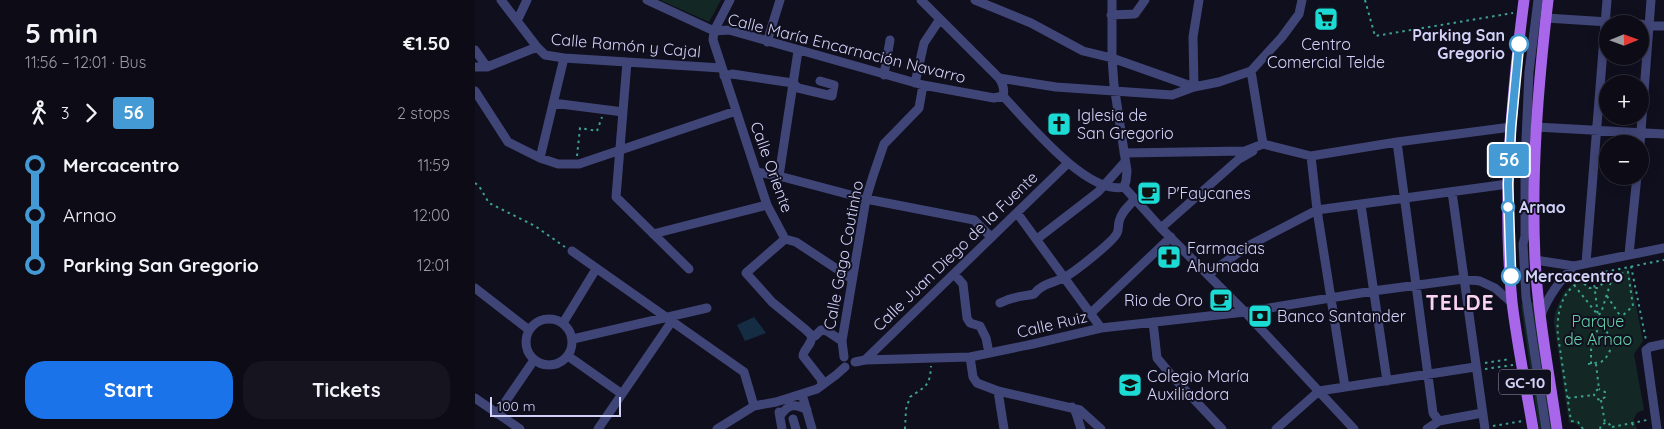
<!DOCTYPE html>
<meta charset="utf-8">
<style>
body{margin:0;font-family:Quicksand,sans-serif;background:#15141f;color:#f1f3f6;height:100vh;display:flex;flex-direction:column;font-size:19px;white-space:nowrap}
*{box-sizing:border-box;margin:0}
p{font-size:16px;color:#9a9ba1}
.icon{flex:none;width:28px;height:28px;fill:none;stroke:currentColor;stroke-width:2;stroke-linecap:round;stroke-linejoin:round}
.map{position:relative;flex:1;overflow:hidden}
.drawer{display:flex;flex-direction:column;background:#0c0b16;width:475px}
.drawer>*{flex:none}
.badge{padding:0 10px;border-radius:4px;font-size:18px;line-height:32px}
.needle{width:32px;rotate:89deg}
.buttons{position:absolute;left:1124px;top:15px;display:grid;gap:10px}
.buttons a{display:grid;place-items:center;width:50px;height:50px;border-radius:50%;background:#0c0b16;box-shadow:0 2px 12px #0003,0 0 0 1px #2c2b35;font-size:25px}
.scale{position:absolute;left:15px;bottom:12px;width:131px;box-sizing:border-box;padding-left:5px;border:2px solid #d2d2f9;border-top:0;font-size:14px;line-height:18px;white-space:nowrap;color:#d2d2f9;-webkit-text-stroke:4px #100f1e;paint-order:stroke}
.map>.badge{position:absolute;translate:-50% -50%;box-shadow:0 0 0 2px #fff}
.legs{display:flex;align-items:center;gap:8px;height:55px;padding:0 25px;font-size:16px}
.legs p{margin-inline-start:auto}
.summary{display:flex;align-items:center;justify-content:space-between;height:85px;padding:0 25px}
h1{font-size:28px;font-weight:700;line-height:38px}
.button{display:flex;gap:10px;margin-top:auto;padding:10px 25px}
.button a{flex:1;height:58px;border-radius:20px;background:#1a73e8;color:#fff;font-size:20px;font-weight:700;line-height:58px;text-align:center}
.button a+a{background:#15141f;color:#f1f3f6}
ul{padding:0 25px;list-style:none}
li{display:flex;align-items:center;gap:18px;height:50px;font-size:19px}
li i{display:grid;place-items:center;width:8px;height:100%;margin:0 6px;background:currentColor}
li i::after{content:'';width:12px;height:12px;margin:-6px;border:4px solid;border-radius:50%;background:#0c0b16}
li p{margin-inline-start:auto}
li:first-child i{background:linear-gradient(#0000 50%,currentColor 0)}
li:last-child i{background:linear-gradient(currentColor 50%,#0000 0)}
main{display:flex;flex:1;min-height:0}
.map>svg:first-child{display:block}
.green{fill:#132724}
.water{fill:#152d42}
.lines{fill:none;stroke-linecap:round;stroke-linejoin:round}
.path{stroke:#3ca28f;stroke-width:2;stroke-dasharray:2.5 4;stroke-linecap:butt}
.minor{stroke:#404577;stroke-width:9}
.major{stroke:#a866eb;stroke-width:11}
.line-1-casing{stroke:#fff;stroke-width:11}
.line-1{stroke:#449ad5;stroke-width:8}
.stop-1-dot{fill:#fff;stroke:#449ad5;stroke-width:2.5}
.labels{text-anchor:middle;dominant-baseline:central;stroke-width:4;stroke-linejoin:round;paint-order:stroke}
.shield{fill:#100f1e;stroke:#9898b7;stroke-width:1}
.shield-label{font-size:15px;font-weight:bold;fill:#d2d2f9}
.stop-label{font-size:16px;font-weight:bold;fill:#d2d2f9;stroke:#100f1e;text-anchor:start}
.poi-label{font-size:16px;fill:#d2d2f9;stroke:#100f1e;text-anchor:start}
.street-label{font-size:16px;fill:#d2d2f9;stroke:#100f1e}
.park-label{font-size:16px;fill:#67cfa8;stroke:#100f1e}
.district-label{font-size:21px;font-weight:bold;letter-spacing:1px;fill:#f9d3f1;stroke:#100f1e}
</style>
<main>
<section class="drawer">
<div class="summary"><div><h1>5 min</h1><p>11:56 – 12:01 · Bus</p></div><b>€1.50</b></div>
<div class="legs"><svg class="icon" aria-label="walk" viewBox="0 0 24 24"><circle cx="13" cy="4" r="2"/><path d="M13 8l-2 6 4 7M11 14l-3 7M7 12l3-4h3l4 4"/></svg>3<svg class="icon" aria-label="forward" viewBox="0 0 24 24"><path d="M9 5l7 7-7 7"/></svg><b class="badge" style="background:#449ad5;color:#fff">56</b><p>2 stops</p></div>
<ul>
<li><i style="color:#449ad5"></i><b>Mercacentro</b><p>11:59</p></li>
<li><i style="color:#449ad5"></i><span>Arnao</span><p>12:00</p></li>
<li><i style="color:#449ad5"></i><b>Parking San Gregorio</b><p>12:01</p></li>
</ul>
<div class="button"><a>Start</a><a>Tickets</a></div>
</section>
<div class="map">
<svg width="1189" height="429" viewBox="0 0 1189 429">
<rect width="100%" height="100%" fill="#100f1e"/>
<path class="green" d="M185,0h61l-12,22z
M1154,269l14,72 -9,13 10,56 -7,3 -3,6 3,10h-55l-7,-6h-6l-15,-101 1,-9 8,-19 8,-9 12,-6 5,7 10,1 5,-6 1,-7z
M1059,302l19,127h-14l-18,-124z"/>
<path class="water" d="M279,317l12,16 -21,8 -8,-16z"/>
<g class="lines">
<path class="path" d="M890,0l10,36 138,-23
M102,156l3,-28 17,3 5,-14
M0,183l4,3 10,17 46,23 30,21
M1156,266l15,74
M1099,280l10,-4 80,-16
M1099,285l24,30 3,-2 12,-38
M1132,296l14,21 -14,14
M1010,363l25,-4
M1113,364l13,-2c14,-10 13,-28 -2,-37
M1116,364v-14l8,-25 -6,-51
M1121,364l3,25 -4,2 -1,4 3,4 4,1 4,-3v-5l-6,-3
M1010,369l28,-4
M1093,398l26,-3
M1126,400l4,23
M1157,423l3,6
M1018,426l30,-5
M1137,427l35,-7
M430,429l1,-20 4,-12c16,-11 20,-11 21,-31
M1108,429l-5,-7 -7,-1 -13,-85c-2,-21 3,-45 23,-55l8,7h9l6,-6 2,-6 22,-4 5,34 -12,11
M1125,429l1,-4 6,-3 3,3 2,4"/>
<path class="minor" d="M26,0l36,47 8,8 19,3 157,10
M172,0l67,31 15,-1 194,55 71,13 9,-2
M255,0l-16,31 -1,9 54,165 18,34 11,3 56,37
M446,0l78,78c4,6 6,11 4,18
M500,0l56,23 52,28 29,7 82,29
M1063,0l-9,72 -4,91v73l-2,8 3,53 20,132
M636,15l24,-1 10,-14
M1071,18l94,6 9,2h15
M42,21l10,-21
M292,42l13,-42
M0,50l12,17
M152,62l-11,135 73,72
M0,67h12l50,-20
M776,71l12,73
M409,75l6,-35
M249,76l8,-2 61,9 5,5 34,8 2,-11 -14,-4
M524,78l57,9 116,8 22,-8 25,-5 32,-11 31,-34 17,-23 3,-14
M440,83l9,-40 16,-24
M719,87l-1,-50 6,-37
M0,91l33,51 32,16 18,6h21l157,-53
M528,96c24,25 84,100 121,91l2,-6 1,-10 -13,-86 -2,-27v-58
M78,103l70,9
M1061,127l128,7
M922,142l36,271 6,8
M788,144l48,12 86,-14 114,-15
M1165,144l11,-144
M649,153l121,-2 18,-7
M836,156l6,54 28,177
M65,158l24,-100
M281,172l23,4 87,23 108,21 17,17
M304,176l19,-125
M649,187l37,41 84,84 109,117
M977,192l33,237
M886,205l26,176
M542,213l84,115
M686,228l78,-69 14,-8
M178,234l114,-29
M310,239l-39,34 26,29 34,28 6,6h3l6,-6 6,1 15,10
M562,239l61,-47 26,-29
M97,251l172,121 10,34
M1154,254l8,-78
M1060,260l39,6 90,-18
M1111,263l21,-263
M479,274l9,10 4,34 3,5 10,3 6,12 3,15
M734,274l37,-27 71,-37 191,-26
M0,288l54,42
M525,303c14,-7 20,-6 34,-9 9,-12 24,-11 36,-20 9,-6 44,-33 47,-41 2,-3 1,-8 2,-11 2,-10 9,-15 15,-22
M616,313l80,-76
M1065,317c9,-22 18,-34 34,-51
M51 342a23 23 0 1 1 46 0a23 23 0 1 1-46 0Z
M678,322l4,36 15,18 50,53
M88,323l33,-54
M337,336c-1,11 -8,12 -9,20l18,23 1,6
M98,339l134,-31
M93,356l54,38
M369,357l-2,-16 24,-142 7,-23 11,-32 35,-36 4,-23
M495,357l3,20 4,6 21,8 82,19 21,19
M390,360l202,-196
M380,362l10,-2 105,-3 63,-13 68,-16 144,-16 128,-21 90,-12 17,2 15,7 17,15
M523,391l6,38
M327,394l10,35
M0,398l45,31
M597,407l4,6 5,16
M304,412l3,17
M22,414l37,-54
M305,416c8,-12 15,-13 27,-6
M318,419l3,10
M123,429l74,-108
M242,429l37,-23 22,-4 41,-13 19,-14 9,-8
M801,429l43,-38 156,-24
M952,429l12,-8 43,-8
M1182,429l-11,-79 4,-3 14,-3"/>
<path class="major" d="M1049,0c-13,100 -22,202 -12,302 5,42 14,85 21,127
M1073,0c-10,86 -17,172 -13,259 3,57 14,114 22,170"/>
</g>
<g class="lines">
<g class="line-1-casing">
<path id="line-1" d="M1036,276l-3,-92 3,-57 8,-83"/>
</g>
<use href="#line-1" class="line-1"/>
</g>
<defs>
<g id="supermarket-square" transform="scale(1.25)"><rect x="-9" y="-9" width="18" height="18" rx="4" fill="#1cdbd5" stroke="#100f1e"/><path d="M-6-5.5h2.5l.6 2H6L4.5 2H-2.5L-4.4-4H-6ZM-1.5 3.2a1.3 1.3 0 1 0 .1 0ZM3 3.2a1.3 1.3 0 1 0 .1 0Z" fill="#111"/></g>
<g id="church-square" transform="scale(1.25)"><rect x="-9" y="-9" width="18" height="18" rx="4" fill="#1cdbd5" stroke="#100f1e"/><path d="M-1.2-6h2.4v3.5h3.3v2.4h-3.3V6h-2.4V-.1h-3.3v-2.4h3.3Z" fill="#111"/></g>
<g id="cafe-square" transform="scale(1.25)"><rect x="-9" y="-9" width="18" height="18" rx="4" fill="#1cdbd5" stroke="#100f1e"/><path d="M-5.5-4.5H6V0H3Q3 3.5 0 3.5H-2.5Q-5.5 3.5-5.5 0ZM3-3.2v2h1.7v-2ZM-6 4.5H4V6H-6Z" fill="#111"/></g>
<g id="pharmacy-square" transform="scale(1.25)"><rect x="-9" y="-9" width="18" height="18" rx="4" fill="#1cdbd5" stroke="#100f1e"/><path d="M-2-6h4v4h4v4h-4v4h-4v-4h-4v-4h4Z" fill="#111"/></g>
<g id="bank-square" transform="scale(1.25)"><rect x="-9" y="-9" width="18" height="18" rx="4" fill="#1cdbd5" stroke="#100f1e"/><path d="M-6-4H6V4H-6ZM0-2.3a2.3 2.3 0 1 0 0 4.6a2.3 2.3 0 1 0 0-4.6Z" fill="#111"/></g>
<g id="school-square" transform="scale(1.25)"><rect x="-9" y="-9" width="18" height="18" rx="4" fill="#1cdbd5" stroke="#100f1e"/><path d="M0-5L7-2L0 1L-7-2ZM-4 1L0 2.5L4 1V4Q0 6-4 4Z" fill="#111"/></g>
</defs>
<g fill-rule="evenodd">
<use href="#supermarket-square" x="851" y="19"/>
<use href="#church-square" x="584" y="124"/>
<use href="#cafe-square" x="674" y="193"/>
<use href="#pharmacy-square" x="694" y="257"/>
<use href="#cafe-square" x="746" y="300"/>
<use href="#bank-square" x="785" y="316"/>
<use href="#school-square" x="655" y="385"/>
</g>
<g class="stop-1-dot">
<circle cx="1044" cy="44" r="9"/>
<circle cx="1033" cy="207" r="6"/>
<circle cx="1036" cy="276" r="9"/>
</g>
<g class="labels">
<rect class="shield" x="1024" y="369.5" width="52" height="25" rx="4"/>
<g class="shield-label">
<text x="1050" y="382">GC-10</text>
</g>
<g class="stop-label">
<text x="1030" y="35" text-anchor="end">Parking San<tspan x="1030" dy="18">Gregorio</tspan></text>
<text x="1044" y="207">Arnao</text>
<text x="1050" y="276">Mercacentro</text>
</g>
<g class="poi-label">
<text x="851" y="44" text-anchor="middle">Centro<tspan x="851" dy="18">Comercial Telde</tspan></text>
<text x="602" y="115">Iglesia de<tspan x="602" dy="18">San Gregorio</tspan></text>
<text x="692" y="193">P'Faycanes</text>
<text x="712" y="248">Farmacias<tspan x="712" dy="18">Ahumada</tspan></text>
<text x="728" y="300" text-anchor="end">Rio de Oro</text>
<text x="802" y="316">Banco Santander</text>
<text x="672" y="376">Colegio María<tspan x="672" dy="18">Auxiliadora</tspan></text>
</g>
<g class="street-label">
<text transform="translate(151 45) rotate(5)">Calle Ramón y Cajal</text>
<text transform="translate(372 48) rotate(14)">Calle María Encarnación Navarro</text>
<text transform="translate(297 167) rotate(70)">Calle Oriente</text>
<text transform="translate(480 251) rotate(-44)">Calle Juan Diego de la Fuente</text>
<text transform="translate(368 255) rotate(-79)">Calle Gago Coutinho</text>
<text transform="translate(577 324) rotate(-13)">Calle Ruiz</text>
</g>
<g class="park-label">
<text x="1123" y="321">Parque<tspan x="1123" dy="18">de Arnao</tspan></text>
</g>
<g class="district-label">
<text x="985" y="302">TELDE</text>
</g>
</g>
</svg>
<div class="buttons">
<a><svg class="needle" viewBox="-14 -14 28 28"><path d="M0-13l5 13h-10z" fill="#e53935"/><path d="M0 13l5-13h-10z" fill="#9a9ba1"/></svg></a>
<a>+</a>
<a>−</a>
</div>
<div class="scale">100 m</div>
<b class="badge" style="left:1034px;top:160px;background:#449ad5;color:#fff">56</b>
</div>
</main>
